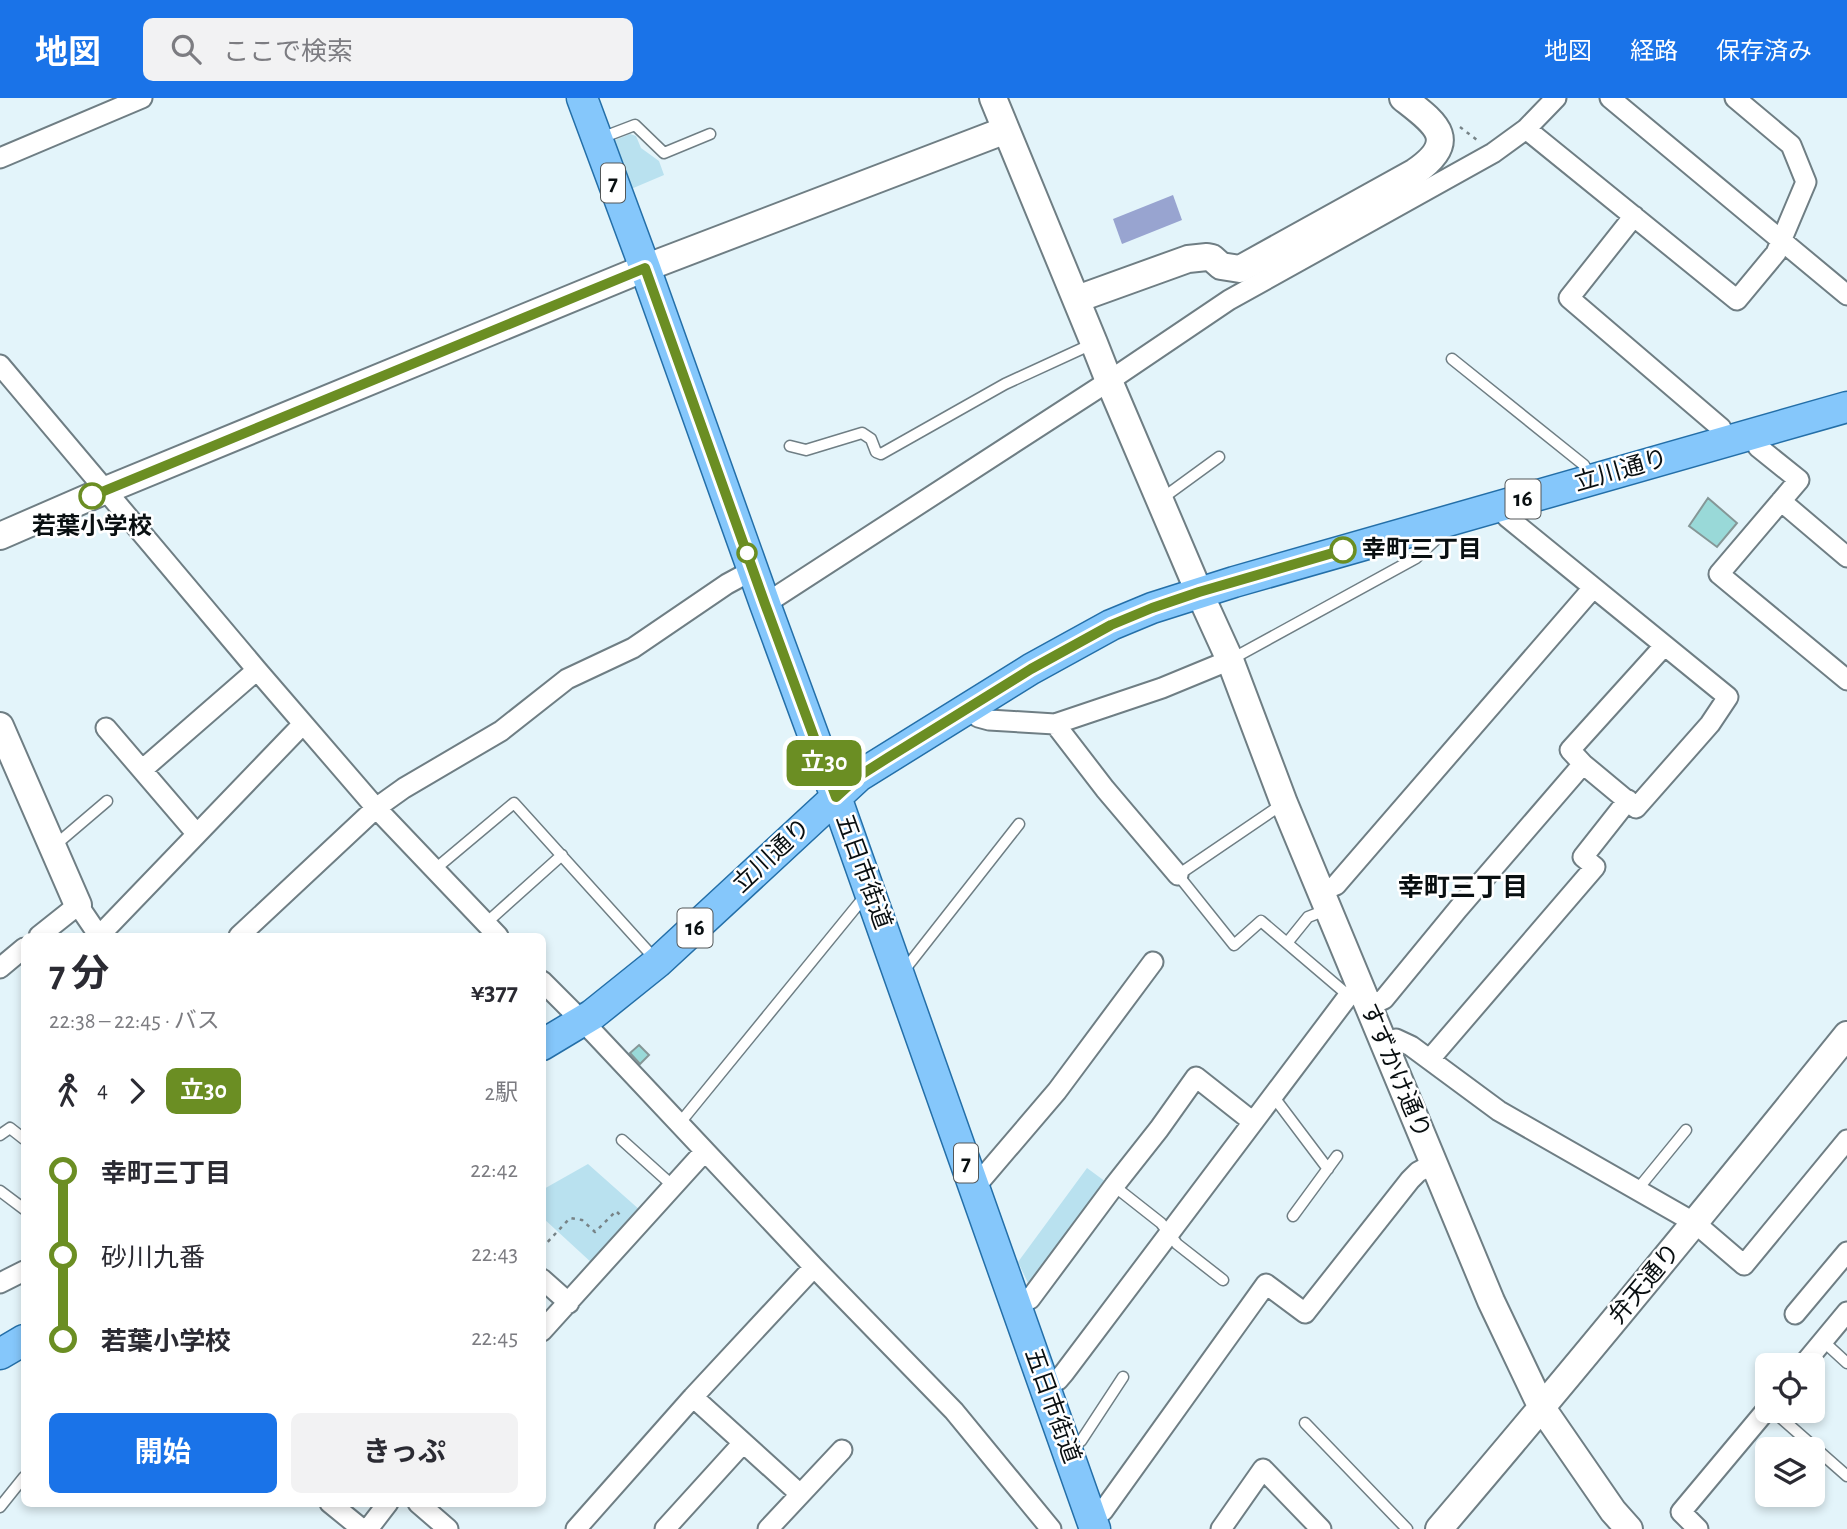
<!DOCTYPE html>
<html lang="ja">
<meta charset="utf-8">
<style>
body{margin:0;font-family:"Alegreya Sans","Noto Sans JP",sans-serif;background:#f2f2f3;color:#2b2b33;height:100vh;display:flex;flex-direction:column;font-size:26px;white-space:nowrap}
*{box-sizing:border-box;margin:0}
p{font-size:23px;color:#7c7c81}
.icon{flex:none;width:38px;height:38px;fill:none;stroke:currentColor;stroke-width:2;stroke-linecap:round;stroke-linejoin:round}
.map{position:relative;flex:1;overflow:hidden}
.details{position:absolute;left:21px;top:835px;width:525px;height:574px;display:flex;flex-direction:column;background:#fff;border-radius:10px;box-shadow:0 4px 10px #0003}
.details>*{flex:none}
.badge{padding:0 14px;border-radius:10px;font-size:24px;line-height:46px}
.buttons{position:absolute;left:1755px;top:1255px;display:grid;gap:14px}
.buttons a{display:grid;place-items:center;width:70px;height:70px;border-radius:10px;background:#fff;box-shadow:0 4px 10px #0003;font-size:35px}
.map>.badge{position:absolute;translate:-50% -50%;box-shadow:0 0 0 4px #fff}
.legs{display:flex;align-items:center;gap:10px;height:77px;padding:0 28px;font-size:23px}
.legs p{margin-inline-start:auto}
.headline{display:flex;align-items:center;justify-content:space-between;height:119px;padding:0 28px}
h1{font-size:38px;font-weight:700;line-height:52px}
.action{display:flex;gap:14px;margin-top:auto;padding:14px 28px}
.action a{flex:1;height:80px;border-radius:10px;background:#1a73e8;color:#fff;font-size:28px;font-weight:700;line-height:80px;text-align:center}
.action a+a{background:#f2f2f3;color:#2b2b33}
ul{padding:0 28px;list-style:none}
li{display:flex;align-items:center;gap:24px;height:84px;font-size:26px}
li i{display:grid;place-items:center;width:10px;height:100%;margin:0 9px;background:currentColor}
li i::after{content:'';width:18px;height:18px;margin:-9px;border:5px solid;border-radius:50%;background:#fff}
li p{margin-inline-start:auto}
li:first-child i{background:linear-gradient(#0000 50%,currentColor 0)}
li:last-child i{background:linear-gradient(currentColor 50%,#0000 0)}
header{display:flex;align-items:center;gap:42px;box-sizing:border-box;height:98px;padding:0 35px;background:#1a73e8;color:#fff}
header strong{font-size:33px}
nav{display:flex;gap:38px;margin-inline-start:auto;font-size:24px}
.search{width:490px;height:63px;background:#f2f2f3;display:flex;align-items:center;gap:18px;box-sizing:border-box;padding:0 24px;border-radius:10px;color:#7c7c81;font-size:26px}
.map>svg:first-child{display:block}
.green{fill:#b9e1ef}
.water{fill:#98a4d0}
.building{fill:#99d9d8;stroke:#859797;stroke-width:2}
.lines{fill:none;stroke-linecap:round;stroke-linejoin:round}
.lane-casing{stroke:#6f7e84;stroke-width:13}
.street-casing{stroke:#6f7e84;stroke-width:23}
.secondary-casing{stroke:#6f7e84;stroke-width:30}
.primary-casing{stroke:#246fa8;stroke-width:33}
.path{stroke:#778387;stroke-width:2.5;stroke-dasharray:3.5 5;stroke-linecap:butt}
.lane{stroke:#fff;stroke-width:10}
.street{stroke:#fff;stroke-width:19}
.secondary{stroke:#fff;stroke-width:26}
.primary{stroke:#85c7fb;stroke-width:30}
.line-1-casing{stroke:#fff;stroke-width:16}
.line-1{stroke:#6b8e23;stroke-width:10}
.stop-1-dot{fill:#fff;stroke:#6b8e23;stroke-width:3.5}
.labels{text-anchor:middle;dominant-baseline:central;stroke-width:5;stroke-linejoin:round;paint-order:stroke}
.shield{fill:#fff;stroke:#535758;stroke-width:2}
.shield-label{font-size:23px;font-weight:bold;fill:#090f11}
.street-label{font-size:24px;fill:#090f11;stroke:#fff}
.stop-label{font-size:24px;font-weight:bold;fill:#090f11;stroke:#fff}
.neighbourhood-label{font-size:26px;font-weight:bold;fill:#090f11;stroke:#fff}
</style>
<header>
<strong>地図</strong>
<div class="search"><svg class="icon" aria-label="search" viewBox="0 0 24 24"><circle cx="10" cy="10" r="6"/><path d="M15 15l6 6"/></svg>ここで検索</div>
<nav><a>地図</a><a>経路</a><a>保存済み</a></nav>
</header>
<div class="map">
<svg width="1847" height="1431" viewBox="0 0 1847 1431">
<rect width="100%" height="100%" fill="#e3f4fa"/>
<path class="green" d="M630,36l6,2 5,12 18,13 5,14 -33,14 -17,-45 1,-4z
M588,1066l53,47 -48,53 -50,-46 -1,-28z
M1087,1070l19,14 -77,103 -11,-23z"/>
<path class="water" d="M1173,97l9,25 -60,24 -9,-25z"/>
<path class="building" d="M1708,400l29,25 -20,24 -28,-21z
M639,947l10,10 -9,9 -10,-11z"/>
<g class="lines">
<g class="lane-casing">
<path id="lane" d="M601,40l34,-13 29,28 46,-19
M1452,261l132,106 6,11
M790,348l16,4 56,-17 9,6 5,13 5,2 124,-70 87,-40
M1160,402l59,-43
M1230,562l186,-102 29,-27
M1284,705l-106,72 56,70 27,-24 88,75
M53,749l54,-46
M434,772l80,-67 141,156
M485,826l77,-69
M1287,845l21,-26 18,-7
M902,875l117,-149
M1273,998l55,73
M679,1026l186,-228
M0,1037l10,-7 14,11
M622,1042l51,46
M1114,1088l47,37 16,21 46,36
M1637,1092l49,-60
M0,1093l24,18
M1293,1118l44,-60
M1823,1243l24,22
M1772,1312l75,66
M1305,1325l102,106
M1067,1347l14,-4 42,-64
M0,1409l24,-30"/>
</g>
<g class="street-casing">
<path id="street" d="M1610,0l237,197
M1526,31l211,171 39,-47 30,-71 -15,-37 -56,-47
M0,60l142,-60
M1634,118l-65,82 152,130 5,14
M0,267l257,305 119,138 122,128
M1755,336l3,13 41,33 -80,94 128,106
M1781,403l66,56
M1504,406l3,13 221,180 -18,27 -74,84 -53,-44
M765,506l344,-223 120,-81 264,-147 33,-24 30,-31
M970,608l8,11 11,3 66,4 107,-36 68,-28
M1055,626l50,65 73,86
M106,630l90,105
M142,672l115,-100
M1321,793l15,-6 6,-7 251,-290
M39,838l39,-31 21,31 204,-212
M239,838l137,-128 28,-20 97,-57 66,-52 66,-31 94,-64 26,-14
M0,870l24,-20
M542,883l52,52 220,234 140,144 97,118
M1369,908l15,-7 74,-90 125,-145 -13,-14 94,-104
M1385,946l11,-5 15,7 88,65 196,112 49,42 103,-125
M1430,961l165,-192 -12,-10 45,-57
M975,1089l82,-96 96,-129
M542,1181l27,24
M0,1185l24,-12
M1016,1207l14,-6 84,-113 45,-57 37,-52 57,45
M1795,1216l52,-62
M542,1233l163,-180
M1803,1267l44,-53
M1045,1287l13,-5 6,-7 282,-374 3,-3 13,-5
M693,1299l107,97
M330,1405l32,26
M418,1405l30,26
M1090,1417l13,-4 163,-227 39,29 105,-133 8,-8 15,-8
M368,1431l20,-26
M576,1431l117,-132 121,-130
M665,1431l78,-86
M768,1431l74,-79
M1221,1431l42,-60 58,60
M1698,1431l-17,-17 87,-104"/>
</g>
<g class="secondary-casing">
<path id="secondary" d="M993,0l101,245 15,38 90,211 31,68 54,143 207,498 51,107 71,103 16,18
M1077,201l111,-40 19,-2 5,1 9,8 19,3 175,-97c46,-32 20,-49 -12,-74
M0,438l106,-46 539,-222 361,-138
M0,628l78,179
M1439,1431c139,-163 274,-328 408,-494"/>
</g>
<g class="primary-casing">
<path id="primary" d="M582,0l63,170 120,336 71,193 259,732
M542,947l50,-30 66,-53 201,-186 172,-107 80,-44 41,-17 82,-26 613,-175
M0,1256l24,-14"/>
</g>
<path class="path" d="M1460,29l17,13
M542,1150l28,-30 12,2 13,12 21,-21 5,5"/>
<use href="#lane" class="lane"/>
<use href="#street" class="street"/>
<use href="#secondary" class="secondary"/>
<use href="#primary" class="primary"/>
</g>
<g class="lines">
<g class="line-1-casing">
<path id="line-1" d="M92,398l553,-228 120,336 71,193 23,-21 30,-19 142,-88 80,-44 41,-17 47,-16 144,-42"/>
</g>
<use href="#line-1" class="line-1"/>
</g>
<g class="stop-1-dot">
<circle cx="92" cy="398" r="12"/>
<circle cx="1343" cy="452" r="12"/>
<circle cx="747" cy="455" r="9"/>
</g>
<g class="labels">
<g class="shield">
<rect x="601" y="65.5" width="24" height="39" rx="5"/>
<rect x="1505.5" y="381.5" width="35" height="39" rx="5"/>
<rect x="677.5" y="810.5" width="35" height="39" rx="5"/>
<rect x="954" y="1045.5" width="24" height="39" rx="5"/>
</g>
<g class="shield-label">
<text x="613" y="85">7</text>
<text x="1523" y="401">16</text>
<text x="695" y="830">16</text>
<text x="966" y="1065">7</text>
</g>
<g class="street-label">
<text transform="translate(1621 373) rotate(-16)">立川通り</text>
<text transform="translate(772 758) rotate(-43)">立川通り</text>
<text transform="translate(863 774) rotate(70)">五日市街道</text>
<text transform="translate(1395 973) rotate(67)">すずかけ通り</text>
<text transform="translate(1645 1186) rotate(-50)">弁天通り</text>
<text transform="translate(1052 1308) rotate(70)">五日市街道</text>
</g>
<g class="stop-label">
<text x="92" y="429">若葉小学校</text>
<text x="1362" y="452" text-anchor="start">幸町三丁目</text>
</g>
<g class="neighbourhood-label">
<text x="1463" y="790">幸町三丁目</text>
</g>
</g>
</svg>
<div class="buttons">
<a><svg class="icon" aria-label="locate" viewBox="0 0 24 24"><circle cx="12" cy="12" r="6"/><path d="M12 2v4M12 18v4M2 12h4M18 12h4"/></svg></a>
<a><svg class="icon" aria-label="layers" viewBox="0 0 24 24"><path d="M12 4l9 5-9 5-9-5zM3 14l9 5 9-5"/></svg></a>
</div>
<b class="badge" style="left:824px;top:665px;background:#6b8e23;color:#fff">立30</b>
<section class="details">
<div class="headline"><div><h1>7 分</h1><p>22:38 – 22:45 · バス</p></div><b>¥377</b></div>
<div class="legs"><svg class="icon" aria-label="walk" viewBox="0 0 24 24"><circle cx="13" cy="4" r="2"/><path d="M13 8l-2 6 4 7M11 14l-3 7M7 12l3-4h3l4 4"/></svg>4<svg class="icon" aria-label="forward" viewBox="0 0 24 24"><path d="M9 5l7 7-7 7"/></svg><b class="badge" style="background:#6b8e23;color:#fff">立30</b><p>2駅</p></div>
<ul>
<li><i style="color:#6b8e23"></i><b>幸町三丁目</b><p>22:42</p></li>
<li><i style="color:#6b8e23"></i><span>砂川九番</span><p>22:43</p></li>
<li><i style="color:#6b8e23"></i><b>若葉小学校</b><p>22:45</p></li>
</ul>
<div class="action"><a>開始</a><a>きっぷ</a></div>
</section>
</div>
